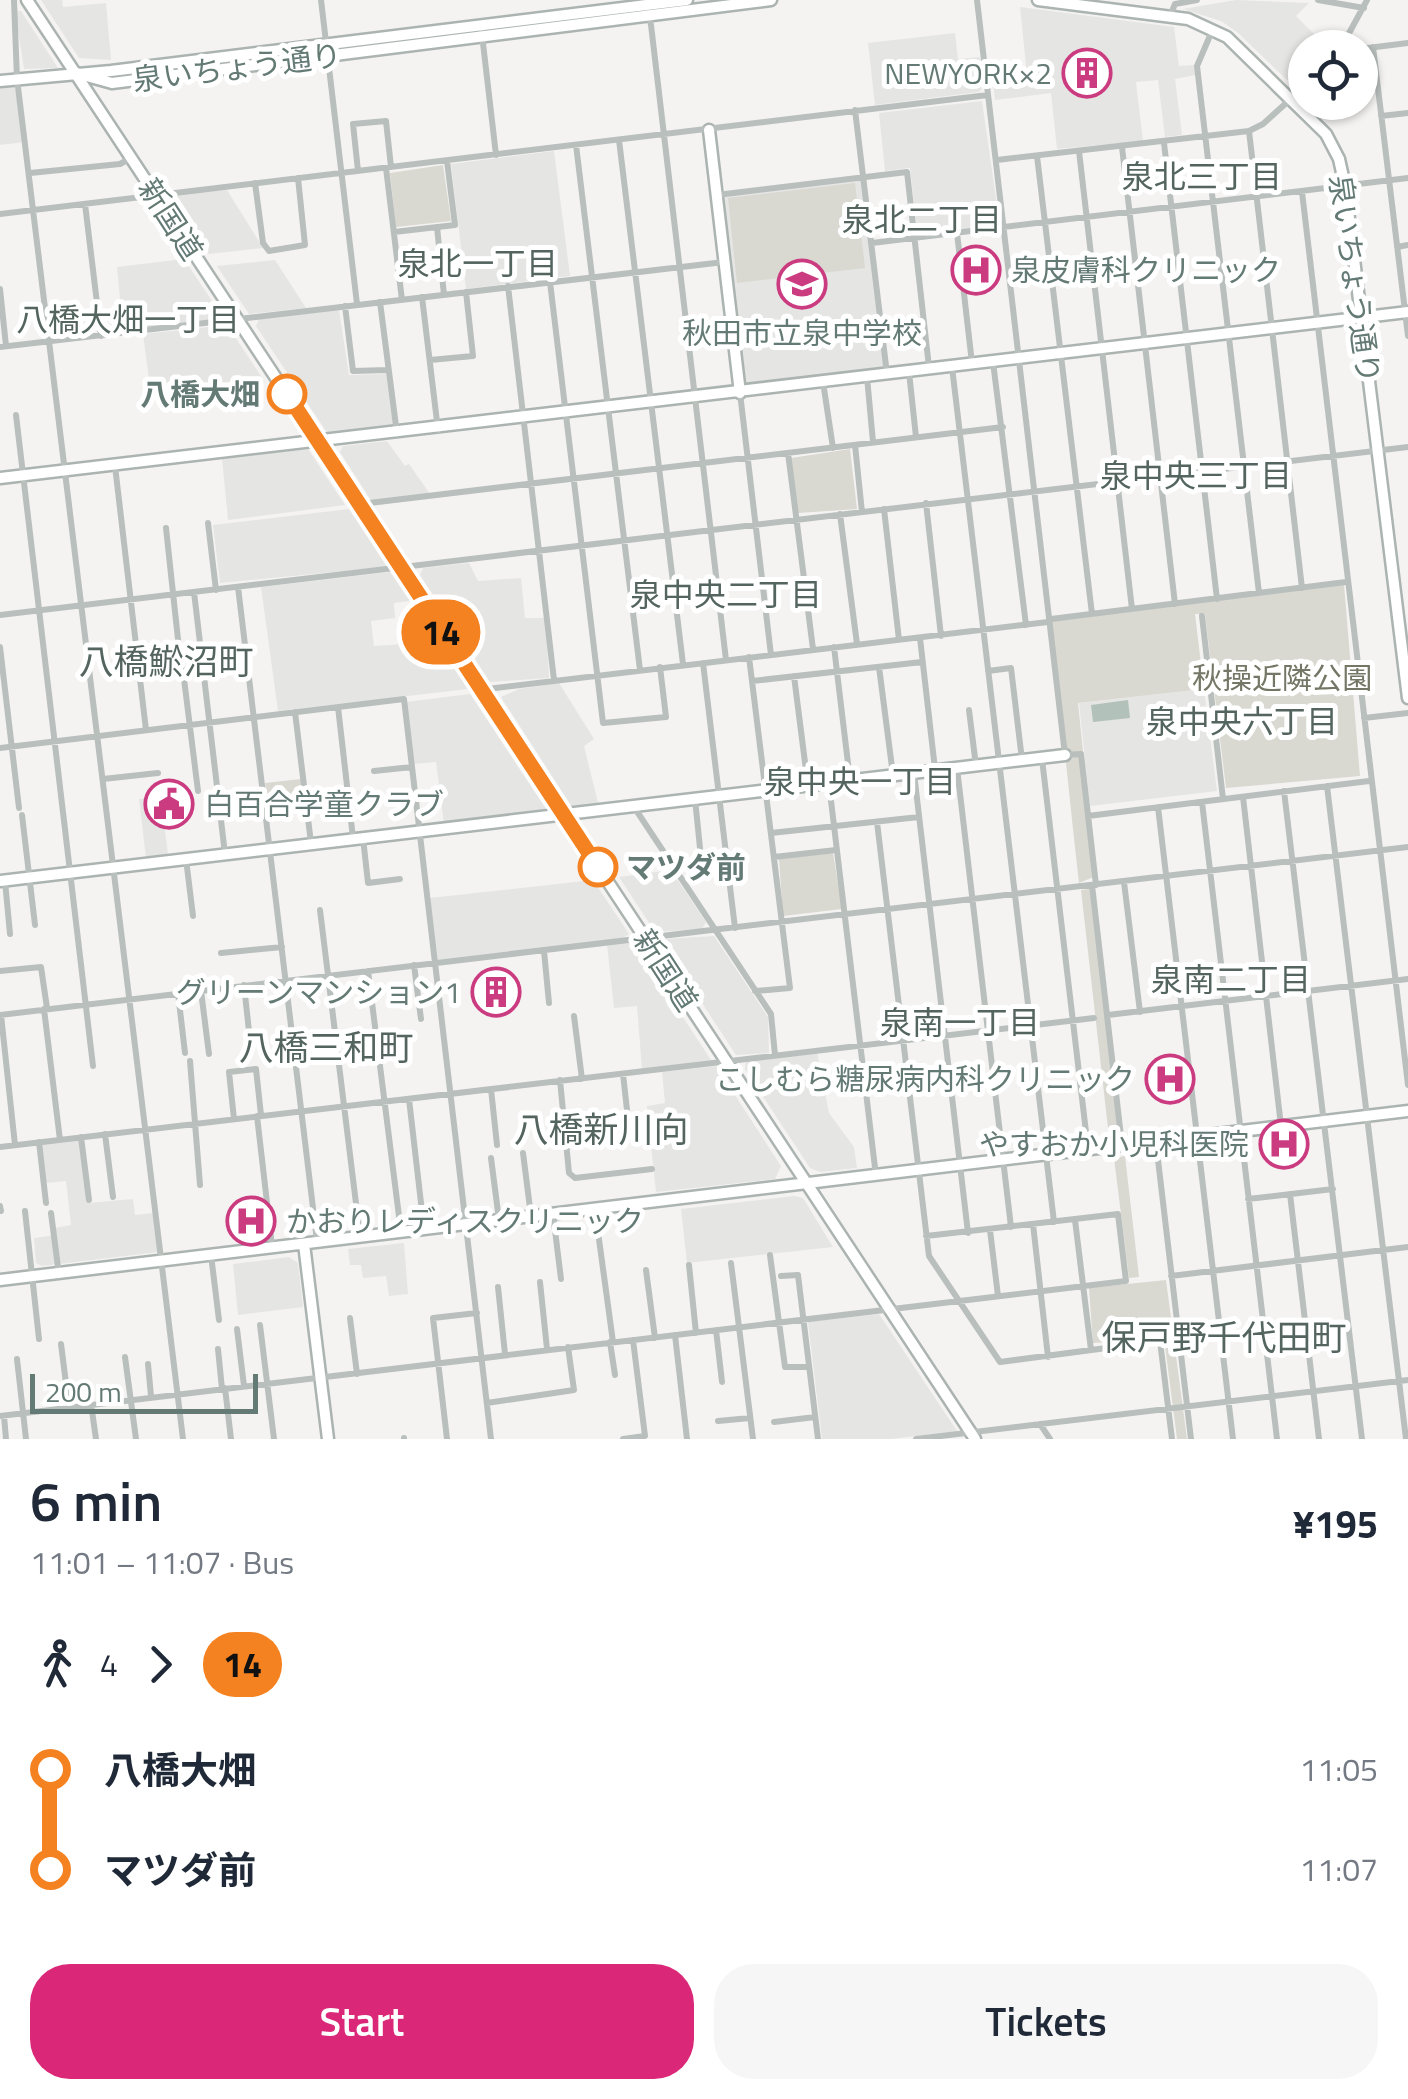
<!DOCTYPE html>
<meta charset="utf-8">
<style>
body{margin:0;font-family:"Titillium Web","Noto Sans JP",sans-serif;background:#f6f6f7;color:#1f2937;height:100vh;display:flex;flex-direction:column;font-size:38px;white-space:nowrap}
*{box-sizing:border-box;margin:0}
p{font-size:32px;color:#747a83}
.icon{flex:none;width:55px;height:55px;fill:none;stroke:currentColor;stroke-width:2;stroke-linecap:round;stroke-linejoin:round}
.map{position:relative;height:1439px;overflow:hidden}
.side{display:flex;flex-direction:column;background:#fff;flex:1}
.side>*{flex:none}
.badge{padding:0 20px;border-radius:32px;font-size:35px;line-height:65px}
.tools{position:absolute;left:1288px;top:30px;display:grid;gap:20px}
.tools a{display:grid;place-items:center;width:90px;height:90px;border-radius:50%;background:#fff;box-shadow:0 2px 8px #0004;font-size:50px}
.scale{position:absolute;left:30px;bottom:25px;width:228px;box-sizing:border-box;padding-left:10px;border:5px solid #647a74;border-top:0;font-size:28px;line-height:35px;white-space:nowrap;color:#647a74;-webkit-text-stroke:8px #fff;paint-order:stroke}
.map>.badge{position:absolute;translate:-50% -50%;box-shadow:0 0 0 5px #fff}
.legs{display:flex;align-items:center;gap:15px;height:110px;padding:0 30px;font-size:32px}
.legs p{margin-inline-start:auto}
.summary{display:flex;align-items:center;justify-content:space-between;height:170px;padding:0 30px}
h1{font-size:55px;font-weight:600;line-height:75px}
.action{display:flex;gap:20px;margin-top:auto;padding:20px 30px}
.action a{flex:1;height:115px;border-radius:40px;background:#db2777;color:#fff;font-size:40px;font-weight:600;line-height:115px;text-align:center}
.action a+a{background:#f6f6f7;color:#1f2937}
ul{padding:0 30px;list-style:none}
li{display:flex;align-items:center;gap:35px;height:100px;font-size:38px}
li i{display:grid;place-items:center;width:15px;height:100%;margin:0 12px;background:currentColor}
li i::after{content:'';width:25px;height:25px;margin:-12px;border:8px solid;border-radius:50%;background:#fff}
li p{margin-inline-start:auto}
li:first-child i{background:linear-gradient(#0000 50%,currentColor 0)}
li:last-child i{background:linear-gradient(currentColor 50%,#0000 0)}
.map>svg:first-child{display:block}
.built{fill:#e5e5e4}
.green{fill:#d9d8d1}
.water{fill:#b2c1ba}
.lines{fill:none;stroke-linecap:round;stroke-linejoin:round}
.secondary-casing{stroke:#abb4b1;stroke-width:15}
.primary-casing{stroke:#acb4b2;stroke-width:15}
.street{stroke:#b8bfbd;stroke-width:6}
.secondary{stroke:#fff;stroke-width:10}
.primary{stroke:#fff;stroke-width:10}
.line-1-casing{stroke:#fff;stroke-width:22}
.line-1{stroke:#f58220;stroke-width:15}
.stop-1-dot{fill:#fff;stroke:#f58220;stroke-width:5}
.labels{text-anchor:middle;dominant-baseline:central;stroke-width:10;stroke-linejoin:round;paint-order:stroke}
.street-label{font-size:30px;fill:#647a74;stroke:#fff}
.poi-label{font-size:30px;fill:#647a74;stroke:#fff;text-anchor:end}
.stop-label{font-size:30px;font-weight:bold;fill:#647a74;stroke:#fff;text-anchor:end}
.park-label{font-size:30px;fill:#757766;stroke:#fff}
.neighbourhood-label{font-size:32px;fill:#546560;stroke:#fff}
.quarter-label{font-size:35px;fill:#546560;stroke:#fff}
</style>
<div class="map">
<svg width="1408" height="1439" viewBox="0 0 1408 1439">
<rect width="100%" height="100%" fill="#f5f3f2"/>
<path class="built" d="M41,0h21l1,7 43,-4 5,57 -32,-2z
M1236,0l73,3 -13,13 31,31 -22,1v22l-10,10h-8l-50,-48 -16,-11 -38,-12z
M1020,7l154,20 5,39 15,-1 2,10 -21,4 7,56 -17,2 -7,-57 -22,2 7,59 -86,8 -6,-56 -56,7 -2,-20 34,-5z
M15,11h6l37,57 -34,1z
M955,33l3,26 22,-2 3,30 -4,5 -104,13 -7,-62z
M14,83l10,59 -24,3v-60z
M982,101l17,118 -3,6 -74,9 -5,-3 -7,-63 -25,3 -6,-58z
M554,151l16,125 -104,13 -15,-125z
M864,177l23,197 -147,19 -23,-198z
M227,190l36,58 -54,6 -36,-54 3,-6z
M184,259l40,60 -101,11 -6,-63z
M275,260l31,48 -57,6 -32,-48z
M339,310l10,65 37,-1 7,52 -4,5 -59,6 -74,-111 3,-7z
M227,325l38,57 -114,13 -8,-61z
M387,441l18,25 4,-2 21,30 -58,8 -32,-50 3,-6z
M308,449l37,56 -117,15 -6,-62z
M349,509l38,58 -167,16 -7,-58z
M469,563l9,18 43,-3 4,40h21l3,60 -59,4 -70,-107 3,-7z
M390,572l20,29 -16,2 1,15 -24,3 3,25 62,-4 32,47 -190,22 -17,-124z
M559,683l35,56 -10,7 15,61h-27l-71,-110 18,-8z
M1204,689l13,102 -127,15 -11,-103z
M470,694l78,118 -104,12 -8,-62 -22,2 -8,-62z
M161,796l7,59 -22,3 -7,-59z
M671,870l35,52 -4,7 -47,3 -36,-55z
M593,880l36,54 -6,4 -185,23 -8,-63z
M714,936l54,81 1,36 -33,2 -72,-110 2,-6z
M633,941l78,119 -69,9 -5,-63 -23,2 -7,-63z
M817,1052l12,61 25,34 3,21 -37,4 -10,-4 -65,-99 1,-7z
M716,1066l65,100 -6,13 -119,13 -9,-86 18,-3 -3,-31z
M80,1140l8,63 45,-4 2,16 19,-2 4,39 -116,14 -6,-3 -2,-25 22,-3 -1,-7 16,-3 -5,-44 -20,2 -5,-39z
M794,1196l9,2 30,49 -146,16 -6,-54z
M404,1243l4,51 -19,2 -3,-20 -23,2 -2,-13h-11l-2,-16z
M289,1257l9,6 5,44 -65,8 -5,-51z
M879,1314l78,117 -66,8h-69l-14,-117z"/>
<path class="green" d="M443,165l8,56 -55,6 -6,-54z
M855,183l10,85 -128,15 -9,-85z
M850,449l7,60 -59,4 -7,-55z
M1344,585l16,191 -134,12 -21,-174h-10l9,75 -126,14 18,173 -17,7c-10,-88 -18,-172 -28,-262z
M301,779l3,29 -35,4 -4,-29z
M833,853l9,56 -59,7 -4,-57z
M1090,889l29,247 -10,1 -28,-247z
M1125,1156l14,121 -10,1 -15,-120z
M1166,1280l21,159h-10l-13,-101 -71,5 -4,-55z"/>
<path class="water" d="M1128,700l2,18 -37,4 -2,-17z"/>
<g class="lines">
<g class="secondary-casing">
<path id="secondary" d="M1038,0l150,19 39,18 99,97 13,25 6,27 63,512
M76,73l36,10 659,-83
M0,81l111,-10 576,-71
M709,130l31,263
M0,478l1408,-166
M0,881l1065,-126
M304,1244l24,195
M0,1280l1408,-169"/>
</g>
<g class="primary-casing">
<path id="primary" d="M27,0l948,1439"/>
</g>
<path class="street" d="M14,0l3,79 166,1360
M321,0l36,304
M644,0l7,25 75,635
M977,0l88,755 16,-1 15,131
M1318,0l46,8
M1170,16l5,-12 22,-4
M481,26l15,129
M1212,31l-15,35 62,527
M1373,47l35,289
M1341,48l26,-48
M1360,49l48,-6
M855,110l32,264
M1381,116l27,-3
M1249,131l53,457
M619,140l64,524
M1164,143l53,456
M576,145l64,525
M1122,147l53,457
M1079,151l53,458
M1037,156l55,458
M997,160l252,-29 14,-7 42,-38
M386,168l16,132
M358,171l-5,-47 33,-3 5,46
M30,173l90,-9 11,-6
M255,183l8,60 6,8 36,-6 -7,-67
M1302,192l106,893
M717,195l190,-23 22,195
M85,204l16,132
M0,214l988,-119
M437,227l7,68
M394,232l61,-7 -8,-64
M957,233l15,130
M872,243l536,-65
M1397,247l11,-2
M550,282l53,441 63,-6 -6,-50
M508,286l46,394
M0,289l6,57
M422,297l16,133
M380,302l17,132
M345,306l8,65 35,-1
M0,347l724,-85
M430,360l43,-4 -7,-64
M993,362l33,263
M952,367l102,855
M909,372l7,65
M867,377l6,65
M823,382l10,66
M740,393l31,262
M16,415l77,651
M855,445l7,67
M788,453l25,196
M115,466l31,264
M926,503l15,133
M361,504l642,-77
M884,509l15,131
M840,514l17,130
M208,523l8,67
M166,528l14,130
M238,587l79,654
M194,592l31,262
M0,615l1408,-168
M1202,616l21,183
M1051,619l295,-37
M920,638l15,131
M0,647l19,161
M834,647l16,133
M749,657l41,331 -35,3
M182,663l16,128
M703,663l32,265
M879,667l14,108
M988,671l23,-3 11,92
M794,676l14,110
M752,681l170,-19
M479,690l569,-68
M338,707l15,131
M969,710l7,56
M295,712l16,131
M1364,718l44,-5
M0,748l404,-49 87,740
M1042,759l46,390
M957,768l54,459
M374,771l38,-4
M914,773l54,460
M103,779l55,-6
M829,784l47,392
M1327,786l79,653
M1284,791l78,648
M1243,797l38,329
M695,799l5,49
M1202,802l75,637
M634,807l137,207 4,41
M1158,807l75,632
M22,815l13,110
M1088,816l281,-35
M877,822l52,434 71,106 160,-21 12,98
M771,833l148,-16
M363,838l5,45 32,-4
M774,857l62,-7
M186,859l7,57
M5,881l5,53
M1124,882l16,130
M1092,885l30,260
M320,910l40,326
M544,951l5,52
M221,953l61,-6
M414,965l7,54
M0,971l41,-4 6,41
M368,971l33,261
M244,985l7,65
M201,991l8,63
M178,993l7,60
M44,1009l16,131
M0,1015l1408,-168
M1,1015l14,130
M1108,1015l300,-36
M574,1016l8,63
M190,1061l10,124
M623,1074l7,63
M560,1080l9,93 6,5 77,-9
M491,1089l6,56
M409,1099l15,130
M257,1116l15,130
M234,1119l-5,-47 27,-3 5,46
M105,1134l8,63
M81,1137l8,63
M39,1142l7,61
M1156,1143l35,296
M0,1147l1094,-129
M523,1153l8,63
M491,1158l8,62
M1290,1194l29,245
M1248,1199l85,-10
M0,1206l1,5
M595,1210l18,132
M25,1211l14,128
M51,1213l8,62
M553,1214l8,65
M1075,1220l16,130
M1033,1224l15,133
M990,1230l8,66
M211,1255l8,65
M770,1255l15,112h23
M731,1263l22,176
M689,1265l7,68
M646,1270l9,68
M781,1276l17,-1 20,164
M1171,1276l237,-29
M540,1282l7,67
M498,1287l7,67
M350,1318l7,56
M260,1325l14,114
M237,1329l7,57
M716,1330l6,52
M675,1335l12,104
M610,1342l5,33
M61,1344l8,63
M218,1349l4,40
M125,1357l11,82
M17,1359l9,80
M148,1364l3,32
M225,1388l6,51
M487,1403l87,-13 -6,-43
M91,1404l5,35
M0,1416l1126,-135 -8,-67 -192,22
M4,1416l2,23
M718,1421l32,-3
M774,1422l41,-5
M1040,1424l10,15
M404,1438v1
M447,1439l-14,-121 44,-5
M623,1439l22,-3 -12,-96
M916,1439l492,-59"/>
<use href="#secondary" class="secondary"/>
<use href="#primary" class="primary"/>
</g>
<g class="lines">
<g class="line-1-casing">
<path id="line-1" d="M287,394l311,473"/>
</g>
<use href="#line-1" class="line-1"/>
</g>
<defs>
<g id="building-ring" transform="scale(2.5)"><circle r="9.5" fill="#fff" stroke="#cb3b80" stroke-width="1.5"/><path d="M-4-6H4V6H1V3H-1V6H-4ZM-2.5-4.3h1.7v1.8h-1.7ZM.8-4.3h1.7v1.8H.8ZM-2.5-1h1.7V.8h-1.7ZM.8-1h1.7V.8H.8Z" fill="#cb3b80"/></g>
<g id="hospital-ring" transform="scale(2.5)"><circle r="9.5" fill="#fff" stroke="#cb3b80" stroke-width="1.5"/><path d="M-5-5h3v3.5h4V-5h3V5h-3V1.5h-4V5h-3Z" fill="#cb3b80"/></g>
<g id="school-ring" transform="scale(2.5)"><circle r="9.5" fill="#fff" stroke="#cb3b80" stroke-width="1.5"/><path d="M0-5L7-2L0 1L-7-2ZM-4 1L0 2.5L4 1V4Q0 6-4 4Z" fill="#cb3b80"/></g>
<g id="civic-ring" transform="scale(2.5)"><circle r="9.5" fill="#fff" stroke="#cb3b80" stroke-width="1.5"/><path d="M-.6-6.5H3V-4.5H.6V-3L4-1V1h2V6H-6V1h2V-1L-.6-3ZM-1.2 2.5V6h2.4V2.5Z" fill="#cb3b80"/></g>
</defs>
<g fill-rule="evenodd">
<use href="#building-ring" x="1087" y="73"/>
<use href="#hospital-ring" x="976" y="270"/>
<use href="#school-ring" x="802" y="284"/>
<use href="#civic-ring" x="169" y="804"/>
<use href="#building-ring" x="496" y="992"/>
<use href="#hospital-ring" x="1170" y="1079"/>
<use href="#hospital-ring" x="1284" y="1144"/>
<use href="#hospital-ring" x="251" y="1221"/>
</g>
<g class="stop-1-dot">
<circle cx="287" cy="394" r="18"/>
<circle cx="598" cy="867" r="18"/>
</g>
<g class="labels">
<g class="street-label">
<text transform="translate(237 67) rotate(-7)">泉いちょう通り</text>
<text transform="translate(171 219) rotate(57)">新国道</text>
<text transform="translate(1355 279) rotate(82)">泉いちょう通り</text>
<text transform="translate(666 970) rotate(57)">新国道</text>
</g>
<g class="poi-label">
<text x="1052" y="73">NEWYORK×2</text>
<text x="1011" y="270" text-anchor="start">泉皮膚科クリニック</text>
<text x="802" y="333" text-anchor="middle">秋田市立泉中学校</text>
<text x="204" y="804" text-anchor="start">白百合学童クラブ</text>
<text x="461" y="992">グリーンマンション1</text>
<text x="1135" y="1079">こしむら糖尿病内科クリニック</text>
<text x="1249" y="1144">やすおか小児科医院</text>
<text x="286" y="1221" text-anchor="start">かおりレディスクリニック</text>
</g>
<g class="stop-label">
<text x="260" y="394">八橋大畑</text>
<text x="626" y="867" text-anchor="start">マツダ前</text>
</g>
<g class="park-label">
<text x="1282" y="678">秋操近隣公園</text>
</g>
<g class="neighbourhood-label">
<text x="1202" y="176">泉北三丁目</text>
<text x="922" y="219">泉北二丁目</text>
<text x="478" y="263">泉北一丁目</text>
<text x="128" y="319">八橋大畑一丁目</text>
<text x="1196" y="475">泉中央三丁目</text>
<text x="726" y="594">泉中央二丁目</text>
<text x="1242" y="721">泉中央六丁目</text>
<text x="860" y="781">泉中央一丁目</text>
<text x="1231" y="979">泉南二丁目</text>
<text x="960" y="1022">泉南一丁目</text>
</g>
<g class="quarter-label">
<text x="166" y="661">八橋鯲沼町</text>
<text x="326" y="1047">八橋三和町</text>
<text x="601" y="1129">八橋新川向</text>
<text x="1224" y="1337">保戸野千代田町</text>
</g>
</g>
</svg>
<div class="tools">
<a><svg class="icon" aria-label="locate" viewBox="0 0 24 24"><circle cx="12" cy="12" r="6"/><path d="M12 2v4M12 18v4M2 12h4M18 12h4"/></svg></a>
</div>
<div class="scale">200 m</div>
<b class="badge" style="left:441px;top:632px;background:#f58220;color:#111">14</b>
</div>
<section class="side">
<div class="summary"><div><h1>6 min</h1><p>11:01 – 11:07 · Bus</p></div><b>¥195</b></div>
<div class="legs"><svg class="icon" aria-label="walk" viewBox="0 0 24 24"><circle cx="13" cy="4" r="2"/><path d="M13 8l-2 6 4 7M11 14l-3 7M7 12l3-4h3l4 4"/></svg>4<svg class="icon" aria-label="forward" viewBox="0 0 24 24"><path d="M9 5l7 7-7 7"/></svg><b class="badge" style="background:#f58220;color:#111">14</b></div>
<ul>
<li><i style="color:#f58220"></i><b>八橋大畑</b><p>11:05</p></li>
<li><i style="color:#f58220"></i><b>マツダ前</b><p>11:07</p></li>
</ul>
<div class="action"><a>Start</a><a>Tickets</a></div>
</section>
